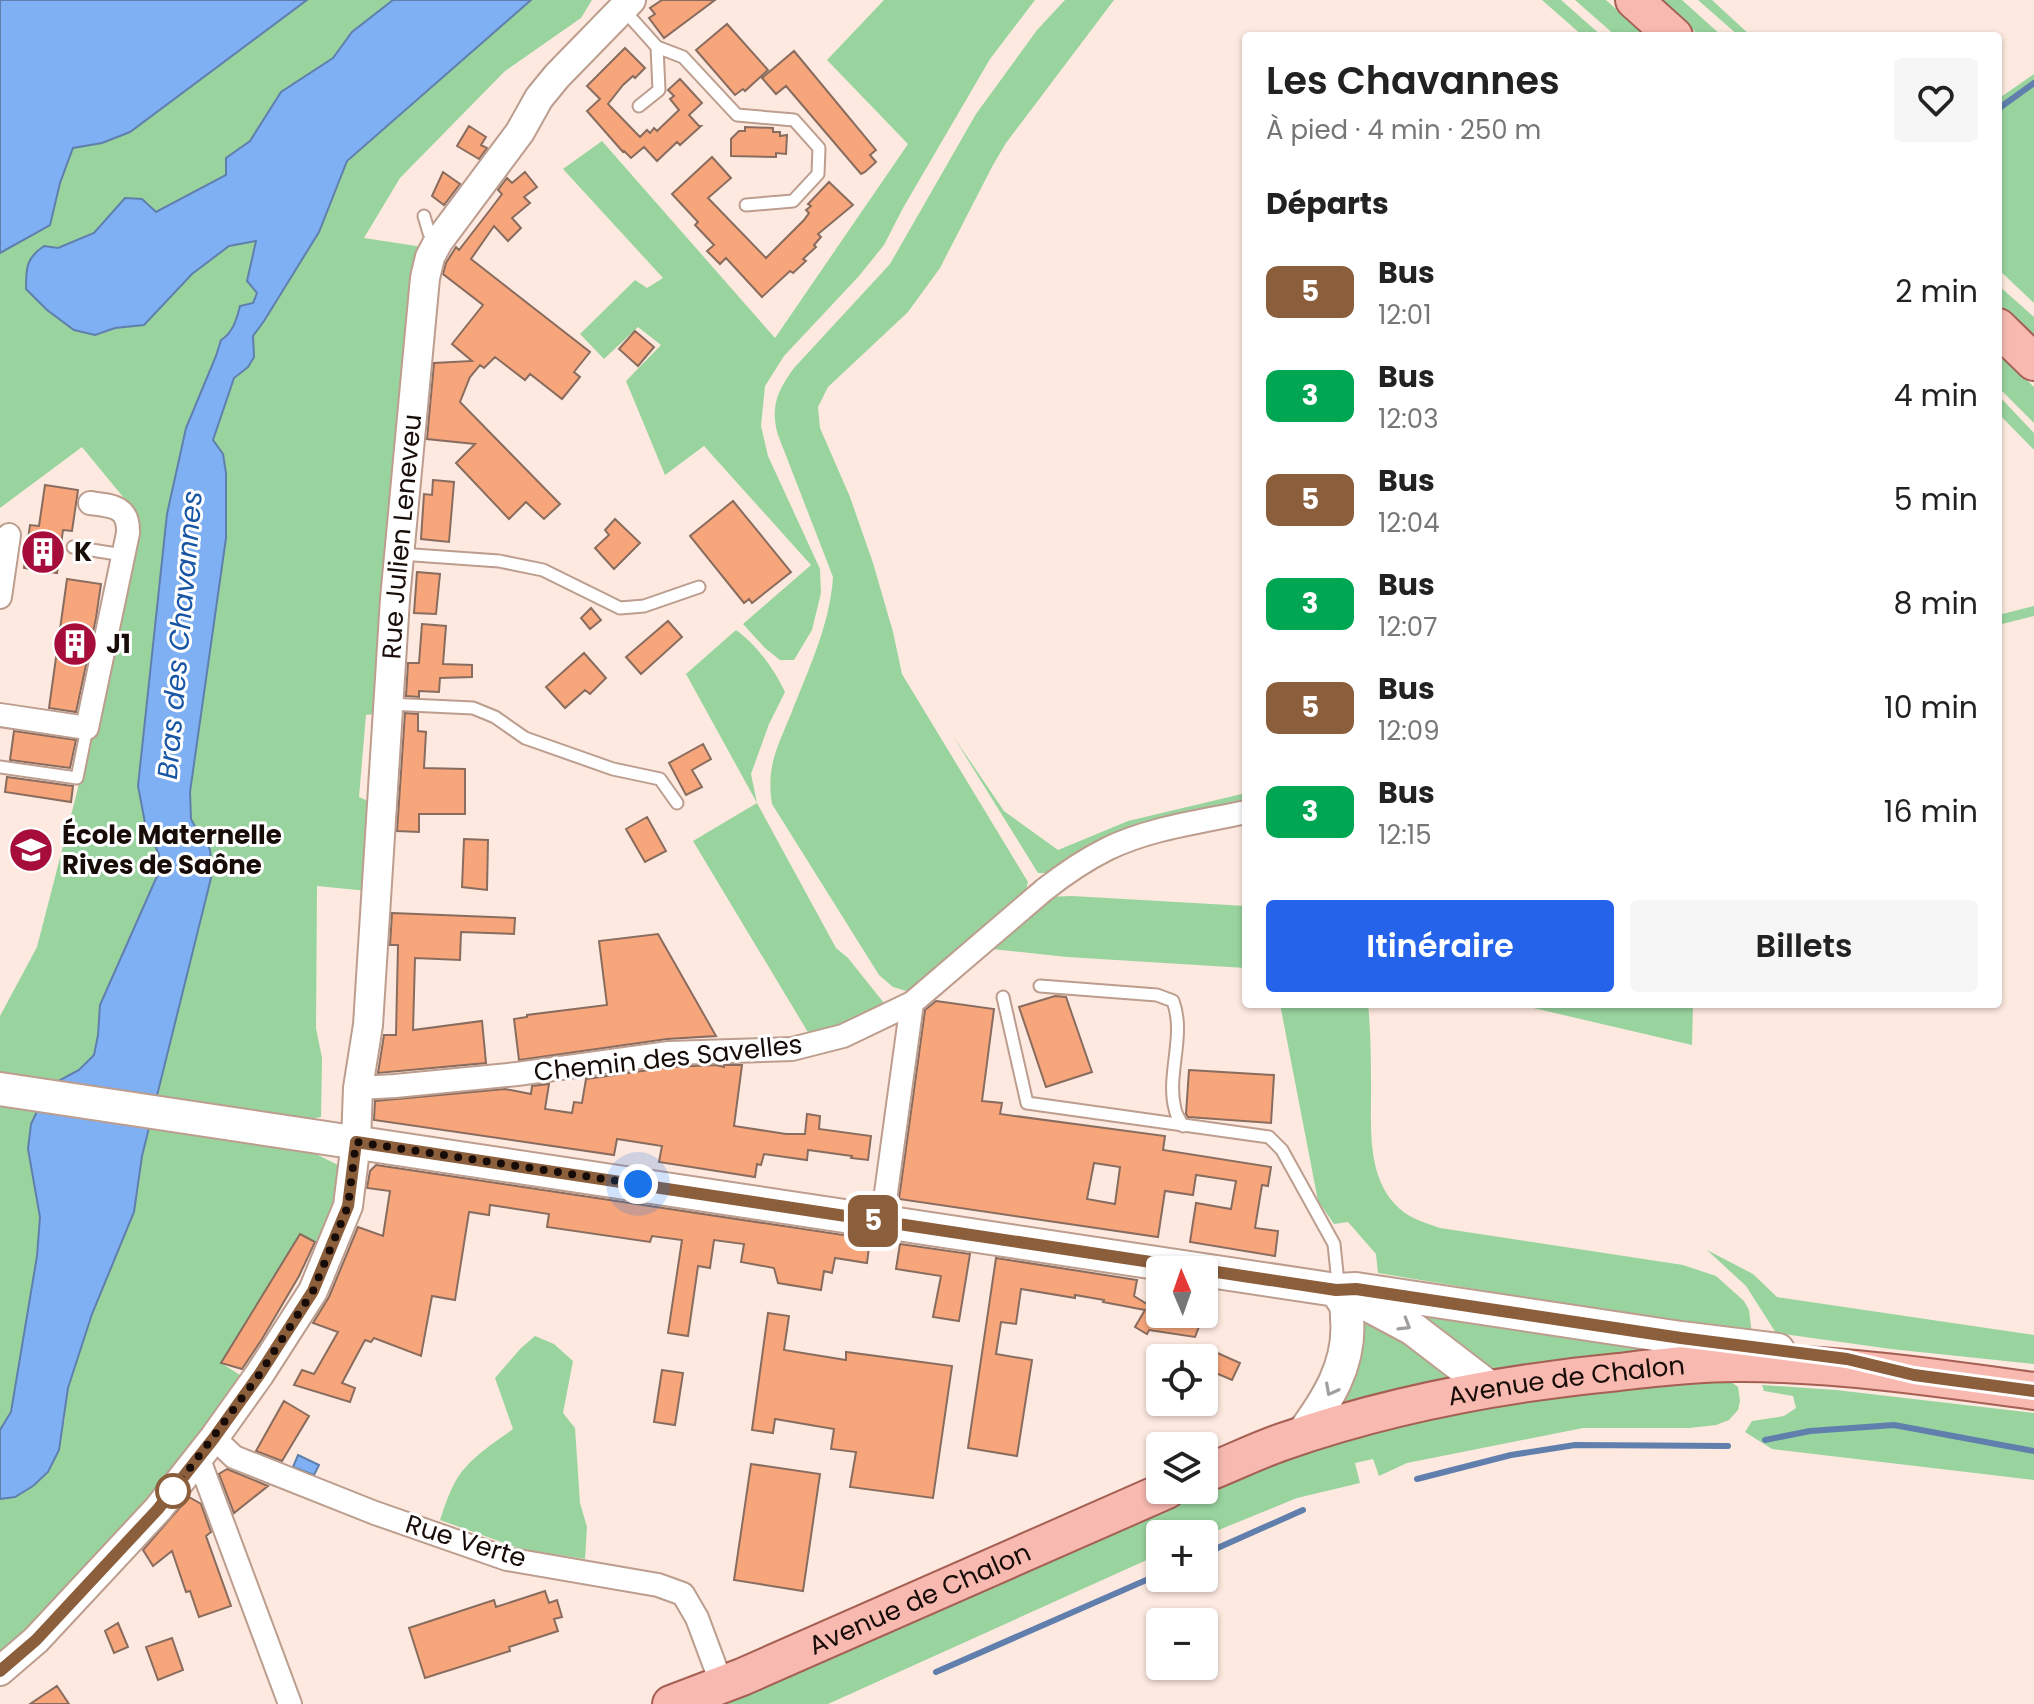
<!DOCTYPE html>
<html lang="fr">
<meta charset="utf-8">
<style>
body{margin:0;font-family:Poppins,sans-serif;background:#f6f6f6;color:#222;height:100vh;display:flex;flex-direction:column;font-size:30px;white-space:nowrap}
*{box-sizing:border-box;margin:0}
p{font-size:26px;color:#767676}
.icon{flex:none;width:44px;height:44px;fill:none;stroke:currentColor;stroke-width:2;stroke-linecap:round;stroke-linejoin:round}
.map{position:relative;flex:1;overflow:hidden}
.details{position:absolute;left:1242px;top:32px;width:760px;height:976px;display:flex;flex-direction:column;background:#fff;border-radius:8px;box-shadow:0 2px 6px #0004}
.details>*{flex:none}
.badge{padding:0 16px;border-radius:12px;font-size:28px;line-height:52px}
.needle{width:52px;rotate:358deg}
.fabs{position:absolute;left:1146px;top:1256px;display:grid;gap:16px}
.fabs a{display:grid;place-items:center;width:72px;height:72px;border-radius:8px;background:#fff;box-shadow:0 2px 6px #0004;font-size:40px}
.you{position:absolute;width:40px;height:40px;margin:-20px;border:6px solid #fff;border-radius:50%;background:#1a73e8;box-shadow:0 0 0 12px #1a73e833}
.map>.badge{position:absolute;translate:-50% -50%;box-shadow:0 0 0 4px #fff}
h2{padding:0 24px;font-size:30px;line-height:72px}
.round{display:grid;place-items:center;flex:none;width:84px;height:84px;border-radius:8px;background:#f6f6f6}
.overview{display:flex;align-items:center;justify-content:space-between;height:136px;padding:0 24px}
h1{font-size:38px;font-weight:600;line-height:60px}
.action{display:flex;gap:16px;margin-top:auto;padding:16px 24px}
.action a{flex:1;height:92px;border-radius:8px;background:#2563eb;color:#fff;font-size:32px;font-weight:600;line-height:92px;text-align:center}
.action a+a{background:#f6f6f6;color:#222}
ul{padding:0;list-style:none}
li{display:flex;align-items:center;gap:24px;height:104px;padding:0 24px}
li div{flex:1}
li b{display:block;font-size:30px}
li em{font-style:normal}
li .badge{min-width:88px;font-weight:700;text-align:center}
.map>svg:first-child{display:block}
.green{fill:#99d49f}
.water{fill:#7fb0f4;stroke:#607fad;stroke-width:2}
.lines{fill:none;stroke-linecap:round;stroke-linejoin:round}
.stream{stroke:#607fad;stroke-width:6}
.building{fill:#f7a67c;stroke:#896c5e;stroke-width:2;fill-rule:evenodd}
.service-casing{stroke:#bc9d8e;stroke-width:15}
.minor-casing{stroke:#bc9d8e;stroke-width:26}
.tertiary-casing{stroke:#bc9d8e;stroke-width:32}
.secondary-casing{stroke:#bc9d8e;stroke-width:36}
.primary-casing{stroke:#a55f53;stroke-width:40}
.service{stroke:#fff;stroke-width:11}
.minor{stroke:#fff;stroke-width:22}
.tertiary{stroke:#fff;stroke-width:28}
.secondary{stroke:#fff;stroke-width:32}
.primary{stroke:#f7b9b0;stroke-width:36}
.oneway{stroke:#a29e9c}
.line-casing{stroke:#fff;stroke-width:18}
.line{stroke:#8b5e3c;stroke-width:12}
.walk{stroke:#170c07;stroke-width:8;stroke-dasharray:0 14.4}
.stop-dot{fill:#fff;stroke:#8b5e3c;stroke-width:4}
.labels{text-anchor:middle;dominant-baseline:central;stroke-width:6;stroke-linejoin:round;paint-order:stroke}
.street-label{font-size:26px;fill:#170c07;stroke:#fff}
.poi-label{font-size:26px;font-weight:bold;fill:#170c07;stroke:#fff;text-anchor:start}
.water-label{font-size:28px;font-style:italic;fill:#1856a5;stroke:#fff}
</style>
<div class="map">
<svg width="2034" height="1704" viewBox="0 0 2034 1704">
<rect width="100%" height="100%" fill="#fde9df"/>
<path class="green" d="M307,0h86l-41,32 -19,26 -52,34 -31,49 -24,17v17l-71,38 -30,-15 -31,35 -37,15 38,87 20,-7 29,-3 48,-51 37,-28 27,-6 -9,41 10,12 -4,10 -13,3c-3,13 -7,27 -19,34l-5,16 -63,296 -10,89 -5,45 8,42 13,26 -1,20 -58,131 -2,30 -4,20 -15,15 -30,16 -49,-10v-60l37,-69 40,-155 60,-278 -55,-67 -82,61v-255l60,-70 13,-35 29,-5 28,-11z
M531,0h61l-11,18 -76,53 -105,107 -36,60 59,9 -40,466 -17,2 -7,82 11,5 -2,89 -51,-5 -1,142 6,30 -1,59 -17,3 -4,26 42,21 -6,39 -20,36 -16,-7 -79,128 19,12 6,7 -137,162 -79,87 -30,22v-154l15,-2 49,-74 4,-35 24,-74 42,-102 8,-56 70,-282 -2,-24 -4,-9 -8,-9 -7,-13 -1,-27 36,-254v-65l-3,-19 -10,-14 21,-62 14,-11 6,-10 -1,-21 11,-15 55,-89 28,-71z
M884,0h151l-45,59 -87,149 -19,37 -25,31 -75,80 -19,30 -4,40 7,30 52,113 1,24 -9,37 -18,30h-14l-15,-12 -22,-24 68,-59 -107,-119 -39,29 -39,-94 35,-36 -23,-18 -34,32 -24,-25 55,-54 12,8 16,-10 -100,-109 39,-28 173,197 133,-194 -81,-84z
M1065,0h49l-108,143 -13,22 -53,103 -32,44 -80,75 -10,20 2,21 30,69 23,66 20,69 9,42 126,208 -3,12 -107,90 -12,7 -13,-4 -14,-12 -107,-171c-6,-37 5,-56 19,-90 17,-44 39,-89 42,-137l-55,-142c-8,-27 -1,-44 16,-67l96,-104 86,-150 61,-84z
M1542,0h19l41,36h-19z
M1575,0h31l40,36h-30z
M1660,0h22l40,36h-22z
M1698,0h14l39,36h-12z
M2034,74v229l-36,-34v-170z
M1998,285l36,32v20l-36,-34z
M1998,352l36,35v36l-36,-36z
M1998,395l36,38v17l-36,-37z
M2034,606v10l-36,9v-10z
M736,630c20,14 39,40 49,62l-16,32 -18,50 6,29 79,145 12,10 40,50 -48,18 -31,8 -116,-193 64,-38 -71,-129z
M953,736l51,75 54,39 70,-29 118,-28v11l-198,69h-10z
M1072,896l174,10v62l-179,-11 -85,-9 61,-51z
M1280,1004h88c3,29 3,58 3,88 0,42 -4,93 34,121 10,7 24,11 35,15l243,37 33,11 28,25 5,9 3,25 -374,-62 -2,-19 -28,-32 -14,2 -16,-23z
M1516,1004h177l-1,41z
M0,1102l40,3 -4,81 4,31 -3,38 -26,157 -11,18z
M1707,1250l46,24 24,23 257,38v29l-143,-15 -115,-16 -30,-47z
M1391,1301l293,53 -201,23z
M1376,1316l80,65 -125,33 31,-96z
M535,1336l19,8 19,17 -10,52 12,15 5,75 7,24 -2,32 -64,-10 -81,-29c5,-15 10,-30 18,-43 13,-20 36,-34 55,-48l-18,-51 26,-30z
M1730,1381l8,6 2,14 -2,9 -9,10 -13,5 -27,3h-106l-176,35 -28,13 -6,-17 -18,4 5,20 -63,15 -93,38v-2h-44v20l-332,150h-118l316,-134 284,-124 104,-26 182,-33z
M1762,1385l74,5 198,23v67l-262,-31 -27,-17 7,-11 32,-5 12,-8 -3,-12 -29,-5z"/>
<path class="water" d="M0,0h307l-177,132 -28,11 -29,5 -13,35 -10,42 -50,28z
M393,0h138l-184,161 -28,71 -55,89 -11,15 1,21 -6,10 -14,11 -21,62 10,14 3,19v65l-36,254 1,27 7,13 8,9 4,9 2,24 -70,282 -8,56 -42,102 -24,74 -9,62 -11,22 -15,14 -18,11 -15,2v-69l11,-18 26,-156 3,-39 -12,-68 3,-25 18,-38 30,-16 15,-15 4,-20 2,-30 58,-131 1,-20 -13,-26 -8,-42 29,-272 19,-86 30,-72 5,-16c12,-7 16,-22 19,-34l13,-3 4,-10 -10,-12 9,-40 -27,5 -37,28 -48,51 -29,3 -20,7 -21,-5 -27,-20 -21,-21c0,-21 0,-31 18,-43l14,2 36,-15 31,-35 17,1 14,13 70,-37v-17l24,-17 31,-49 52,-34 19,-26z
M298,1455l21,10 -5,10 -21,-8z"/>
<g class="lines">
<path class="stream" d="M1998,109l36,-26
M1765,1440l45,-9 84,-6 140,26
M1417,1479l94,-24 64,-10 153,1
M1204,1554l99,-44
M936,1672l224,-98"/>
</g>
<path class="building" d="M662,0h53l-51,38 -15,-20 6,-4 -5,-6z
M727,24l41,46 -23,21 -2,-2 -8,6 -39,-45z
M625,48l20,20 -10,10 -2,-2 -10,9 -15,19 32,33 7,-7 3,3 4,-5 3,3 22,-21 -9,-11 4,-3 -6,-6 12,-11 22,24 -13,12 10,11h2l-21,19 -3,-3 -20,19 -13,-14 -13,11 -7,-7 -1,1 -36,-41 13,-12 -13,-13z
M794,51l82,99 -6,5 6,7 -11,10 -4,2 -75,-88 -10,8 -14,-16z
M469,126l17,11 -5,8 6,3 -8,11 -22,-13z
M745,127l28,1v4h7v4l7,-1 -1,19 -10,-1v4l-45,-1v-17l8,-8h6z
M712,157l19,21 -23,20 58,60 38,-38 5,-7 -3,-3 5,-4 -3,-2 21,-22 24,23 -35,29 3,3 -7,8 2,2 -13,12 3,2 -13,12 -3,-2 -28,26 -36,-39 -6,6 -13,-13 7,-6 -19,-20 3,-3 -26,-28z
M443,172l17,12 -16,21 -12,-9z
M525,172l12,15 -13,10 6,6 -18,15 9,10 -13,13 -14,-15 -23,33 119,93 -16,20 6,5 -18,22 -32,-25 -5,6 -30,-23 -11,11 -4,-3 -10,12 -10,25 100,102 -16,15 -18,-17 -17,17 -53,-56 19,-19 -48,-5 7,-76 38,-2 -20,-17 31,-39 -40,-31 3,-11 10,-16 3,3 31,-40 12,-16 -4,-4 9,-12 5,5z
M635,331l19,16 -16,19 -19,-17z
M433,480l21,2 -5,60 -28,-3 3,-45 8,1z
M45,485l33,5 -6,41 -9,-1 -6,43 -33,-5 6,-43 9,1z
M733,501l58,71 -39,31 -3,-4 -5,4 -54,-67z
M615,519l25,24 -26,26 -19,-21 14,-13 -4,-5z
M417,572l23,2 -4,40 -22,-1z
M67,579l34,5 -5,34 -20,94 -27,-4z
M591,608l10,12 -11,9 -9,-11z
M668,621l14,16 -41,37 -15,-17z
M422,624l24,2 -3,38 29,1v12l-32,1 -1,14 -20,-1v6l-13,-1 2,-33h11z
M584,653l22,25 -16,16 -5,-4 -20,18 -19,-21z
M405,713l13,1v17l8,1 -2,36 41,1v45h-46v18l-22,-1z
M14,731l62,9 -6,28 -60,-8z
M703,744l8,15 -19,11 10,17 -16,8 -17,-32z
M7,777l66,9 -2,16 -66,-10z
M647,817l19,34 -21,11 -19,-33z
M464,839l24,1 -1,50 -25,-3z
M392,913l123,5 -1,16 -53,-2 -1,28 -45,-2 -2,72 69,-9 4,42 -108,10 6,-38h12l2,-90h-8z
M658,934l58,102 -49,3 -148,21 -5,-41 13,-2v-2l80,-10 -8,-64z
M1055,996l11,1 26,75 -46,15 -27,-80z
M936,1001l58,8 -12,92 20,2 -2,11 165,22 -2,14 108,17 -3,19 -6,-1 -7,43 23,3 -3,25 -85,-14 6,-39 35,6 5,-28 -40,-6 -3,20 -28,-4 -7,46 -259,-38 26,-189zM1094,1163l26,4 -5,37 -28,-5z
M716,1065l8,2v-2h18l-8,61 52,8h19l2,-20 13,2 -1,13 52,7 -3,24 -17,-2 1,-2 -44,-6 -1,10 -43,-6 -3,11 -4,-1 -2,13 -96,-15 3,-16 -45,-7 -3,16 -240,-35 1,-19 130,-12 26,5 1,-8 17,-2 -4,25 27,4 2,-11 8,1 4,-24 84,-12z
M1189,1070l85,5 -3,48 -83,-6 -2,-3z
M376,1165l494,74 -3,24 -32,-5 -3,15 -8,-2 -3,19 -43,-7 -4,-15 -33,-6 3,-18 -30,-4 -4,28 -12,-2 -10,70 -20,-3 14,-93 -30,-4 -2,6 -103,-15 2,-13 -59,-9 -1,10 -20,-3 -14,88 -23,-4 -11,60 -47,-18 -3,4 -6,-2 -23,43 13,5 -5,14 -56,-17 8,-15 12,4 24,-42 -25,-9 16,-26 29,-70 25,9 7,-45 -23,-3 3,-17z
M300,1234l15,8 -16,34 -37,63 -20,30 -21,-6z
M900,1244l70,10 -11,67 -26,-4 8,-41 -45,-7z
M996,1258l141,22 -3,16 26,16v5l40,7 -5,13 -46,-7 -2,4 -12,-7 10,-17 -42,-8 1,-2 -29,-5v3l-54,-9 -5,35 -15,-2 -5,32 36,6 -15,96 -49,-8z
M768,1313l21,3 -5,34 62,10v-8l106,14 -19,132 -83,-11 6,-35 -25,-3 3,-20 -59,-10 -2,14 -21,-3z
M1204,1347l36,16 -8,17 -28,-12z
M662,1370l21,3 -8,52 -21,-3z
M284,1401l25,15 -27,45 -26,-10z
M751,1464l69,10 -17,117 -69,-11z
M227,1469l41,17 -34,27 -15,-39z
M189,1497l12,7 10,28 -5,4 25,70 -32,11 -9,-26 -4,1 -14,-41 -19,15 -10,-16z
M545,1591l4,12 8,-3 5,17 -8,2 4,12 -49,16 1,4 -85,27 -16,-50 85,-28 2,7z
M118,1623l10,24 -14,6 -9,-22z
M172,1638l11,32 -25,10 -12,-33z
M57,1686l12,18h-39z"/>
<g class="lines">
<g class="service-casing">
<path id="service" d="M623,9l34,38 26,10 54,58 57,5 25,28 -1,26 -25,27 -47,4
M639,106l20,-16 -2,-43
M424,216l5,17 9,8
M73,547l50,8
M400,554l99,7 44,9 77,38 24,-2 55,-19
M388,704l85,4 22,9 30,21 88,31 47,10 17,24
M0,767l77,11 10,-50
M1040,986l117,9 16,6c13,35 -7,73 2,108 1,6 5,11 8,17
M1003,997l24,106 242,34 13,13 52,94 3,29 -1,15"/>
</g>
<g class="minor-casing">
<path id="minor" d="M0,597l9,-62
M0,715l87,13 41,-195c1,-27 -16,-27 -38,-30
M358,1088l37,-2 122,-12 152,-21 123,-4 51,-13 69,-33 132,-113c19,-15 41,-30 63,-41 43,-21 93,-27 139,-37
M882,1222l30,-219
M214,1438l20,19 141,56 132,46 151,26 25,9 14,24 25,67
M198,1457l92,247"/>
</g>
<g class="tertiary-casing">
<g id="tertiary">
<path id="s1" d="M0,1671l36,-31 122,-131 56,-71 45,-63 54,-84 35,-85 8,-64 2,-54 10,-63 27,-426 30,-321 5,-21 8,-15 82,-110 19,-34 18,-22 74,-76"/>
</g>
</g>
<g class="secondary-casing">
<path id="secondary" d="M0,1089l1336,201 20,-1 325,49 97,12
M1353,1297l60,32 77,59
M1301,1436c26,-35 50,-72 46,-117 0,-4 0,-9 -1,-13 -2,-5 -7,-11 -10,-16"/>
</g>
<g class="primary-casing">
<g id="primary">
<path d="M1634,0l40,36"/>
<path d="M1998,327l36,35"/>
<path id="s2" d="M1204,1474c26,-10 52,-23 78,-32 109,-38 222,-59 337,-70 41,-5 85,-10 126,-9 97,1 193,15 289,28"/>
<path id="s3" d="M671,1704l71,-27 425,-187"/>
</g>
</g>
<use href="#service" class="service"/>
<use href="#minor" class="minor"/>
<use href="#tertiary" class="tertiary"/>
<use href="#secondary" class="secondary"/>
<use href="#primary" class="primary"/>
</g>
<defs><path id="oneway-chevron" d="M-2-3.5L2.5 0L-2 3.5" fill="none" stroke-width="1.6" stroke-linecap="round" stroke-linejoin="round" transform="scale(2)"/></defs>
<g class="oneway">
<use href="#oneway-chevron" transform="translate(1405 1325) rotate(31)"/>
<use href="#oneway-chevron" transform="translate(1331 1390) rotate(118)"/>
</g>
<g class="lines">
<g class="line-casing">
<path id="line" d="M0,1671l36,-31 122,-131 56,-71 45,-63 54,-84 35,-85 8,-64 980,148 20,-1 325,49 166,21 67,16 120,16"/>
</g>
<use href="#line" class="line"/>
<path class="walk" d="M173,1491l86,-116 54,-84 35,-85 8,-64 282,42"/>
</g>
<defs>
<g id="building-disc" transform="scale(2.3)"><circle r="9.5" fill="#a60d3a" stroke="#fff"/><path d="M-4-6H4V6H1V3H-1V6H-4ZM-2.5-4.3h1.7v1.8h-1.7ZM.8-4.3h1.7v1.8H.8ZM-2.5-1h1.7V.8h-1.7ZM.8-1h1.7V.8H.8Z" fill="#fff"/></g>
<g id="school-disc" transform="scale(2.3)"><circle r="9.5" fill="#a60d3a" stroke="#fff"/><path d="M0-5L7-2L0 1L-7-2ZM-4 1L0 2.5L4 1V4Q0 6-4 4Z" fill="#fff"/></g>
</defs>
<g fill-rule="evenodd">
<use href="#building-disc" x="43" y="552"/>
<use href="#building-disc" x="75" y="644"/>
<use href="#school-disc" x="31" y="850"/>
</g>
<circle class="stop-dot" cx="173" cy="1491" r="16"/>
<g class="labels">
<g class="street-label">
<text stroke="none"><textPath href="#s1" startOffset="1258">Rue Julien Leneveu</textPath></text>
<text transform="translate(668 1058) rotate(-6)">Chemin des Savelles</text>
<text stroke="none"><textPath href="#s2" startOffset="376">Avenue de Chalon</textPath></text>
<text transform="translate(466 1541) rotate(17)">Rue Verte</text>
<text stroke="none"><textPath href="#s3" startOffset="270">Avenue de Chalon</textPath></text>
</g>
<g class="poi-label">
<text x="74" y="552">K</text>
<text x="106" y="644">J1</text>
<text x="62" y="835">École Maternelle<tspan x="62" dy="30">Rives de Saône</tspan></text>
</g>
<g class="water-label">
<text transform="translate(180 635) rotate(-85)">Bras des Chavannes</text>
</g>
</g>
</svg>
<div class="fabs">
<a><svg class="needle" viewBox="-14 -14 28 28"><path d="M0-13l5 13h-10z" fill="#e53935"/><path d="M0 13l5-13h-10z" fill="#767676"/></svg></a>
<a><svg class="icon" aria-label="locate" viewBox="0 0 24 24"><circle cx="12" cy="12" r="6"/><path d="M12 2v4M12 18v4M2 12h4M18 12h4"/></svg></a>
<a><svg class="icon" aria-label="layers" viewBox="0 0 24 24"><path d="M12 4l9 5-9 5-9-5zM3 14l9 5 9-5"/></svg></a>
<a>+</a>
<a>−</a>
</div>
<div class="you" style="left:638px;top:1184px"></div>
<b class="badge" style="left:873px;top:1221px;background:#8b5e3c;color:#fff">5</b>
<section class="details">
<div class="overview"><div><h1>Les Chavannes</h1><p>À pied · 4 min · 250 m</p></div><a class="round"><svg class="icon" aria-label="heart" viewBox="0 0 24 24"><path d="M12 20l-8-8c-3-5 5-10 8-4 3-6 11-1 8 4z"/></svg></a></div>
<h2>Départs</h2>
<ul>
<li><span class="badge" style="background:#8b5e3c;color:#fff">5</span><div><b>Bus</b><p>12:01</p></div><em>2 min</em></li>
<li><span class="badge" style="background:#00a651;color:#fff">3</span><div><b>Bus</b><p>12:03</p></div><em>4 min</em></li>
<li><span class="badge" style="background:#8b5e3c;color:#fff">5</span><div><b>Bus</b><p>12:04</p></div><em>5 min</em></li>
<li><span class="badge" style="background:#00a651;color:#fff">3</span><div><b>Bus</b><p>12:07</p></div><em>8 min</em></li>
<li><span class="badge" style="background:#8b5e3c;color:#fff">5</span><div><b>Bus</b><p>12:09</p></div><em>10 min</em></li>
<li><span class="badge" style="background:#00a651;color:#fff">3</span><div><b>Bus</b><p>12:15</p></div><em>16 min</em></li>
</ul>
<div class="action"><a>Itinéraire</a><a>Billets</a></div>
</section>
</div>
